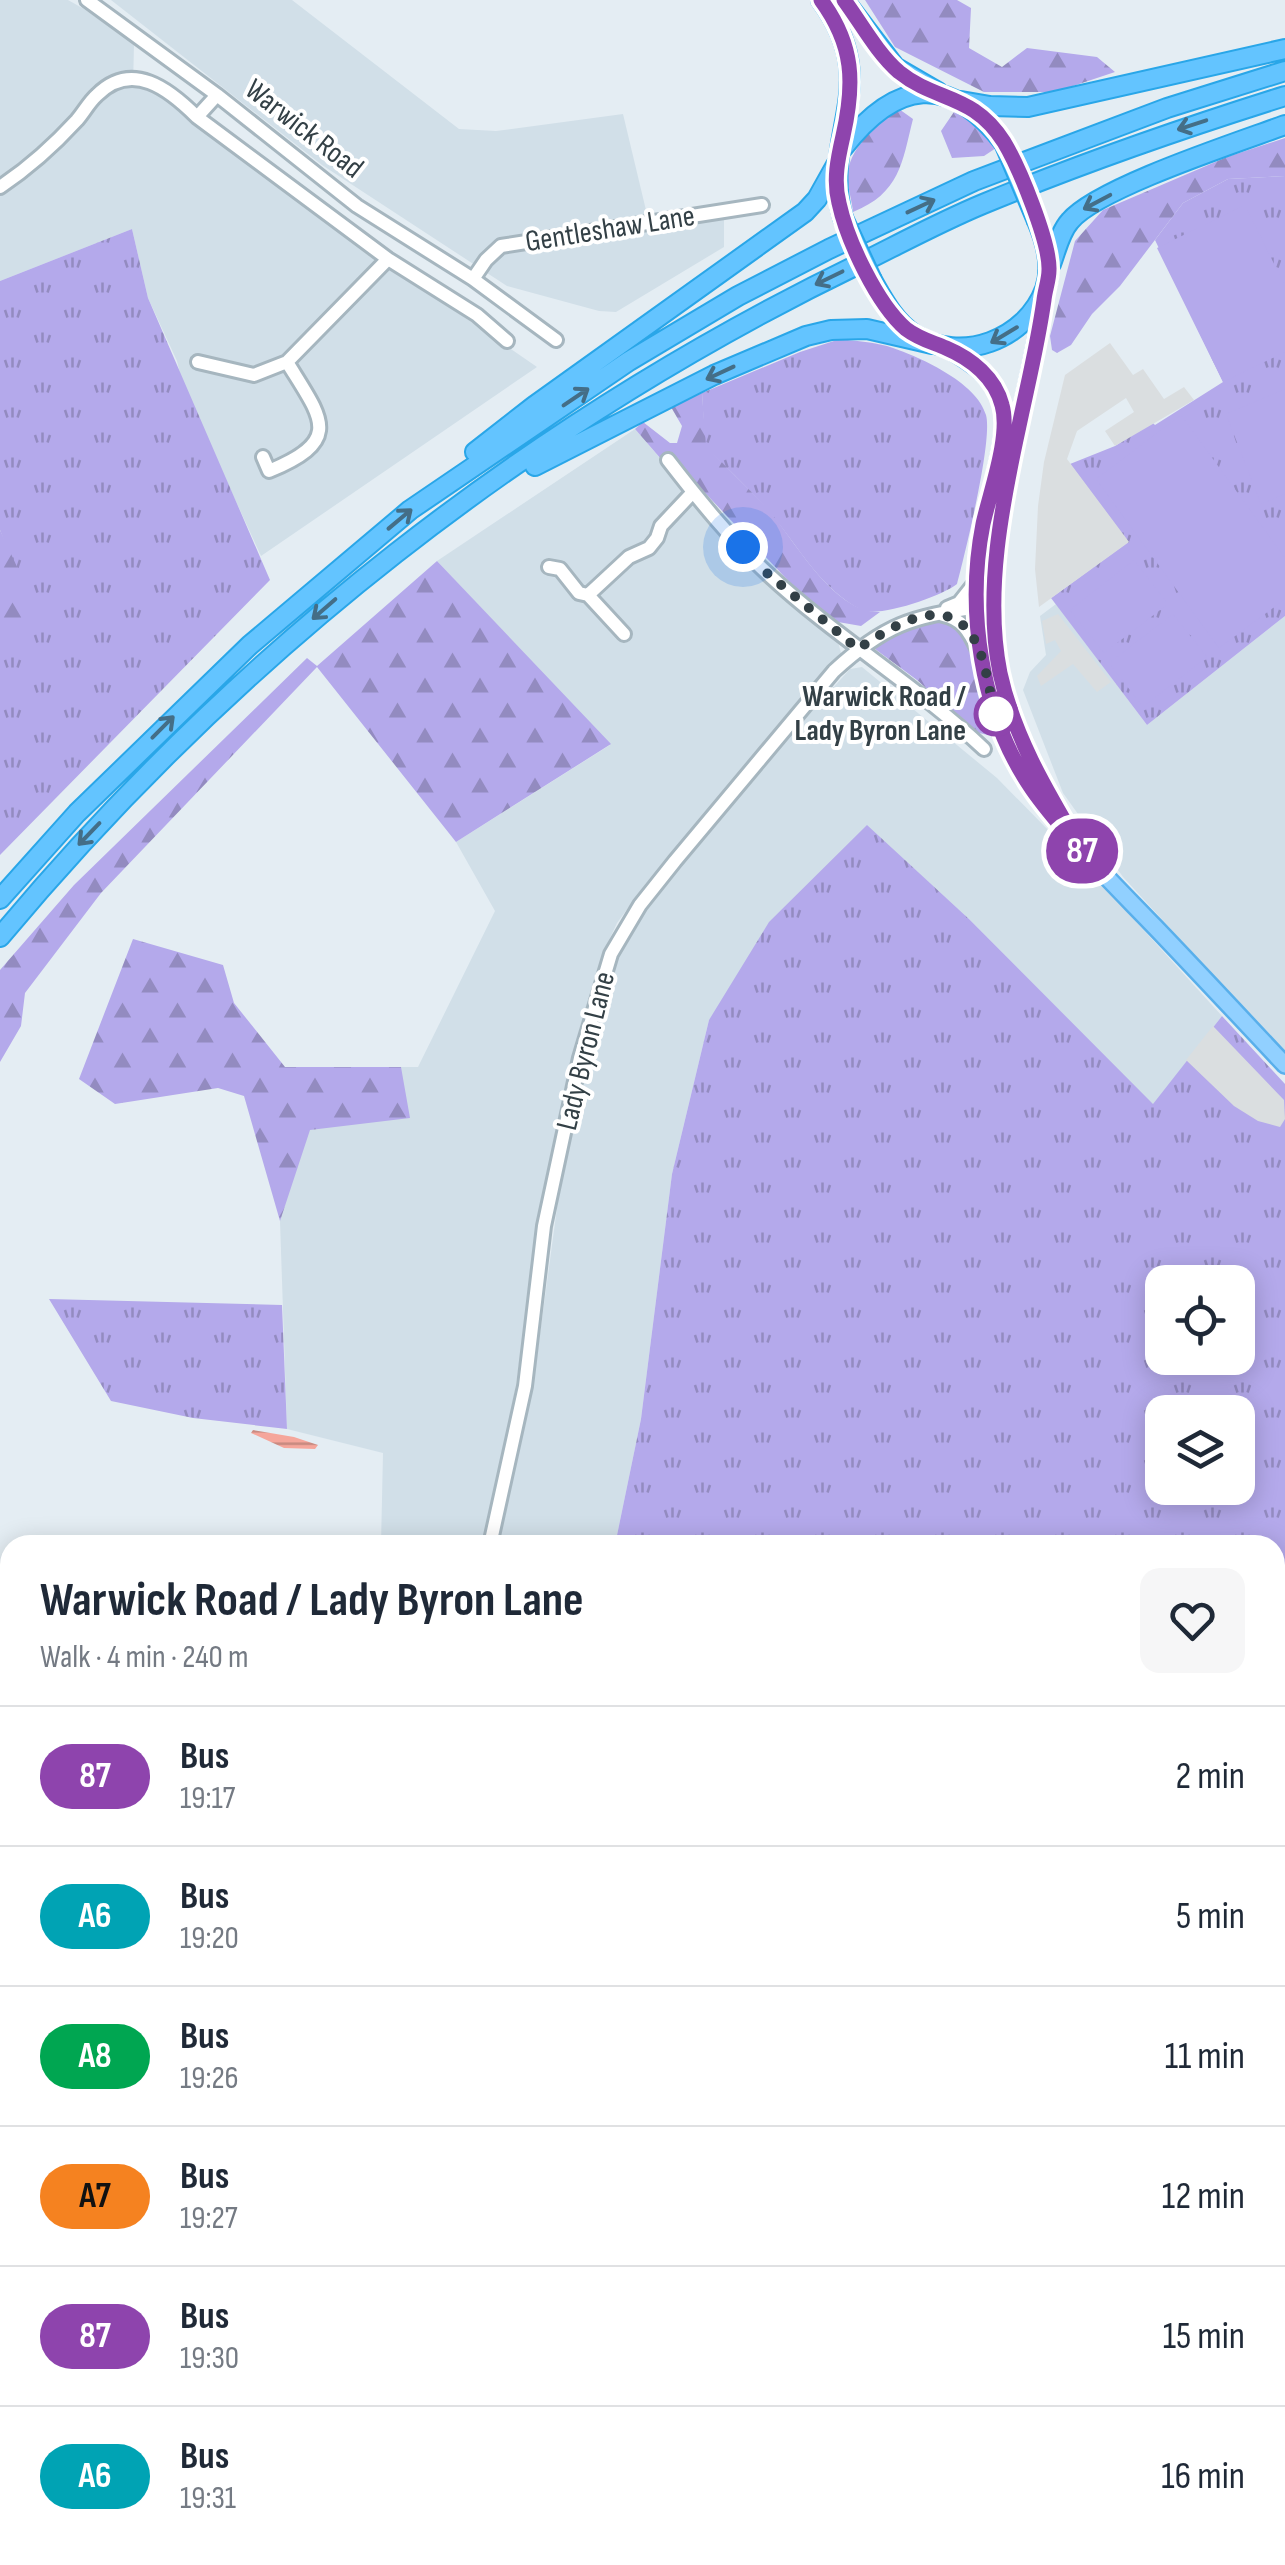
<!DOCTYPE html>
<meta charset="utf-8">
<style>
body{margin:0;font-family:"Sofia Sans Condensed",sans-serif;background:#f6f6f7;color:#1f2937;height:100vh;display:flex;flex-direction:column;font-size:38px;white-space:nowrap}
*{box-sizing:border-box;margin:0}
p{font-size:32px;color:#747a83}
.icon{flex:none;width:55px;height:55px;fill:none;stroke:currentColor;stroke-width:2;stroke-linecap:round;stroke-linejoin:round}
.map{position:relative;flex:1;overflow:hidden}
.panel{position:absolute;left:0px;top:1535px;width:1285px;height:1030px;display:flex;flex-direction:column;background:#fff;border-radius:30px 30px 0 0;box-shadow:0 5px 25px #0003}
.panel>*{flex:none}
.badge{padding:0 20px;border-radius:32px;font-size:35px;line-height:65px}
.buttons{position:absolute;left:1145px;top:1265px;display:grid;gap:20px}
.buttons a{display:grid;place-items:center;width:110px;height:110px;border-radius:20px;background:#fff;box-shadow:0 5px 25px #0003;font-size:50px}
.you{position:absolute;width:50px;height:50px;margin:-25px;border:8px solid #fff;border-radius:50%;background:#1a73e8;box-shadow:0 0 0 15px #1a73e833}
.map>.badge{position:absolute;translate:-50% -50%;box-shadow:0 0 0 5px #fff}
.round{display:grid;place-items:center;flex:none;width:105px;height:105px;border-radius:20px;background:#f6f6f7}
.overview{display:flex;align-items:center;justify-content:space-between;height:170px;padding:0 40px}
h1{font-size:48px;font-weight:700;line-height:75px}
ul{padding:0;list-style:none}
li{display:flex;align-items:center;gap:30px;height:140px;padding:0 40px;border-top:2px solid #e0e1e3}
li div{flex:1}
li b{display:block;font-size:38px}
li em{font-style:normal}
li .badge{min-width:110px;font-weight:700;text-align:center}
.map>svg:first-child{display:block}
.residential{fill:#d1dfe8}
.grass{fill:url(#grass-tufts);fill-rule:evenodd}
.forest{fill:url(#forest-firs)}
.pitch{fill:#b4a9eb}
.parking{fill:#dadee0}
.water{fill:url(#water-rules)}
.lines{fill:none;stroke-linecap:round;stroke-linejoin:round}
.minor-casing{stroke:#a6b6bf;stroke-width:18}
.major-casing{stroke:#59afeb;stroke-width:20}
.highway-casing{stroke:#29a6e8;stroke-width:22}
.minor{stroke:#fff;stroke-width:12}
.major{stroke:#91d0ff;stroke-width:15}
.highway{stroke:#63c4ff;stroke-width:18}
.highway-bridge-casing{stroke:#29a6e8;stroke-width:22;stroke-linecap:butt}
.highway-bridge{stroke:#63c4ff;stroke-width:18}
.oneway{stroke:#446e87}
.line-casing{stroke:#fff;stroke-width:22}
.line{stroke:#8e44ad;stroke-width:15}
.walk{stroke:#334046;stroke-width:10;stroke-dasharray:0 18}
.stop-dot{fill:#fff;stroke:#8e44ad;stroke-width:5}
.labels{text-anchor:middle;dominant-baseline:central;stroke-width:8;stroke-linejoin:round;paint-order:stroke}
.street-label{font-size:30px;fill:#334046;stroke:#fff}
.stop-label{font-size:30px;font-weight:bold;fill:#334046;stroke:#fff;text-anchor:end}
</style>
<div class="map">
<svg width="1285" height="2565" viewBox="0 0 1285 2565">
<defs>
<pattern id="grass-tufts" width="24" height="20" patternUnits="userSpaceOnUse" patternTransform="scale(2.5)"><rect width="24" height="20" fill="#b4a9eb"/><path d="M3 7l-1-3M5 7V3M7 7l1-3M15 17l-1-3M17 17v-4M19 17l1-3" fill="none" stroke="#938bc0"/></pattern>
<pattern id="forest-firs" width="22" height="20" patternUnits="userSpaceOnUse" patternTransform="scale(2.5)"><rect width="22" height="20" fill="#b4a9eb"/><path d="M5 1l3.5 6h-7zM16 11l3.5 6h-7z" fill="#938bc0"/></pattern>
<pattern id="water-rules" width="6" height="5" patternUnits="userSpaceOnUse" patternTransform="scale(2.5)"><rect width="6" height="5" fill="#f5a69b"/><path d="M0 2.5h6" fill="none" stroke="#c78980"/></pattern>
</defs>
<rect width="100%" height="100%" fill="#e4edf3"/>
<path class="residential" d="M0,0h68l16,9 50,35 -1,43 16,1 31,20 188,143 169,116 -276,189 -78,-170 -6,-25 -29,-63 -16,-69 -132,52z
M111,0h181l167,129 37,2 127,-17 27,113 74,-13v33l-108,65 -17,-1 -92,-25 -185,-121z
M635,429l128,149 75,64 3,11 -31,33 -63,83 -100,113 -30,41 -13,28 -24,76 -34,151 -31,213 -31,154h-103l2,-92 -96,-24 -7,-208 5,-154h133l77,-156 -39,-69 154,-97 -173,-184z
M1056,604l91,121 138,-109v437l-162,-176 -60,-84 -40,-103 7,-18 16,-17 -6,-39z
M862,667l135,111 112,114 113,124 -69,89 -184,-186 -102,-93 -158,194 -37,154 -31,245 -26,126h-119l36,-152 28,-207 31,-150 29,-87 34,-55 99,-118 97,-107z
M1285,1933v632h-436l6,-10h420v-605z
M265,2555h239l4,10h-247z
M515,2555h120l12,10h-127z"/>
<path class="grass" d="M1285,176v440l-138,109 -96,-127 77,-56 -58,-78 45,-18 37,-24 3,3 68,-43 -68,-142 28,-37 45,-24z
M132,229l16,69 122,282 -270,275v-219h15l-9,-90 -6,-16v-249z
M840,339c15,2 32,3 47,7 31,10 90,36 99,69 7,25 -21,139 -29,169 -15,12 -78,34 -95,26 -40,-19 -64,-64 -91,-96 -20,-24 -44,-46 -66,-68l-3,-53 98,-41z
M867,825l102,94 184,185 69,-88 63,68v849l-10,17v-405h-660l26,-126 31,-245 37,-154 60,-98zM1162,1282h76v76h-76zM1162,1412h76v76h-76z
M49,1299l233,6 5,124 -94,-11 -82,-17z
M635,2555h220l-7,10h-201z"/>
<path class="forest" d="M865,0h92l14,8 -2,40 33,19 25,-19 70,9 18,15 -60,20h-71l-89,-45z
M899,109l14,10c-11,44 -13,74 -60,93 -1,-12 -7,-29 -5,-41 4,-26 31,-49 51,-62z
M956,109l20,8 23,29 -15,10 -32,2 -11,-27z
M1285,138v38l-57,3 -45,24 -63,83 -28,28 -21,31 -14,8 -5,-3 -2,-14 25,-95 28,-31 124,-53z
M702,393l4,53c20,21 41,41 61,62 28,32 66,105 113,104l-19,14 -23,-4 -41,-32 -125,-132 -11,1 -26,-30 8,-7 27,21h7l5,-17 -11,-19z
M0,530l36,78 -21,28h-15z
M437,561l174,183 -155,98 -139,-175 -216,226 -76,100 -4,33 -21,36v-92l74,-85 233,-227 10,8z
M946,620c33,21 37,75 46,110l-4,5 -13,-3 -58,-52 -46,-34 46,-25z
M133,939l90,26 11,38 51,64h116l9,51 -100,12 -30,91 -36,-125 -26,-8 -103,16 -36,-25z"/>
<path class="pitch" d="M1245,205l40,81v66l-62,30 -66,-134z
M1285,389v105l-24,10 -35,-90z
M1181,415l104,143v41l-66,49 -123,-169z
M1134,560l34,44 -64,49 -34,-43z
M1173,614l34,43 -64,50 -34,-44z"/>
<path class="parking" d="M1110,343l23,32 10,-6 21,30 20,-12 10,13 -79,46 -10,-15 29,-19 -8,-14 -49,33 -10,28 62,83 -90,65 -4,-38 3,-63 6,-44 21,-87z
M1058,614l53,68 -14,10 -24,-28 -32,22 -4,-10 24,-25 -6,-11 -9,4 -4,-23z
M1213,1026l71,74 1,19 -5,8 -22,-6 -24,-15 -48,-46z"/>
<path class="water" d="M253,1430l41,7 24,8 -3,4 -31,-1 -33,-15z"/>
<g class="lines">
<g class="minor-casing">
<path id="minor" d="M87,0l130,95 140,111 116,73 83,61
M197,117l191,142 89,56 30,26
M0,187c27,-18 55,-43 77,-67 7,-8 12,-18 20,-25 35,-35 72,-6 100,22l20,-22
M473,279l13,-19 15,-14 261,-41
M198,362l56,13 33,-13
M263,457l6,14c75,-31 53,-52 18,-109l101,-103
M668,460c31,40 64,81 101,115 68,63 147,110 215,174
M549,567l11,2 19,24 9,2 41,-38 20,-9 8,-10 4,-12 32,-34
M588,595l36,39
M947,608l12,-5 19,-24
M943,615c19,4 26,16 34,33
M490,1545l35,-159 19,-160 36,-168 31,-104 29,-49 35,-44 159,-190c51,-47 77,-54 144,-64
M1275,2139h10
M1275,2310l10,-19
M1275,2348l10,3
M0,2429l10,-1
M1275,2474l10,-1
M512,2555l5,10
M920,2555l4,10
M246,2565l6,-10
M1008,2565l7,-10
M1198,2565l4,-10"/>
</g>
<g class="major-casing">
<path id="major" d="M1044,295c-17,123 -68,252 -44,377 9,46 31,94 55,134
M945,347c26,16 47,27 57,57 9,30 -16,100 -21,134 -7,43 -4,93 3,136 18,105 101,180 171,253 44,46 87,92 130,138"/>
</g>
<g class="highway-casing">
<path id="highway" d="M821,0c64,87 -2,134 22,218
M844,0l51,67 43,25
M961,101l29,5 38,1 257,-58
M843,148c53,-68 106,-76 161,-5
M1051,264c5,-13 9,-32 19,-43 27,-33 169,-79 215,-96
M872,280c12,21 23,42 43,55 46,29 111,5 130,-46 8,-22 1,-47 -8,-68
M475,452l59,-46 271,-194 12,-13 19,-34
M535,466l179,-91 92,-39 25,-6 36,-1 65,15
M0,899l77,-86 173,-168 160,-135 219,-149 109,-65 91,-47 145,-68 193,-73 118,-37
M0,937c237,-284 530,-514 863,-675 40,-20 79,-41 120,-58 99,-41 200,-76 302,-108"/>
</g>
<use href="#minor" class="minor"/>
<use href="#major" class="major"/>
<use href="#highway" class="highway"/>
<g class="highway-bridge-casing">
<path id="highway-bridge" d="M1004,143l33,78
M843,218l29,62"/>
</g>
<use href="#highway-bridge" class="highway-bridge"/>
</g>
<defs><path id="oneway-shaft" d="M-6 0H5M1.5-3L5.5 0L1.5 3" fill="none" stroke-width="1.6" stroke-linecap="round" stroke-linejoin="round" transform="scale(2.5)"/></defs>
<g class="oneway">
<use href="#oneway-shaft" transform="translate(1192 125) rotate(162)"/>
<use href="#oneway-shaft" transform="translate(1097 202) rotate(152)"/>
<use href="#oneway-shaft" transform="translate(921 206) rotate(-25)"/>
<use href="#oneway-shaft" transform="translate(829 278) rotate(154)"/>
<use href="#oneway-shaft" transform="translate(1004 335) rotate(149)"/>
<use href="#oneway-shaft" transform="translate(720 373) rotate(155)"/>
<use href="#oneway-shaft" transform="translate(576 397) rotate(-34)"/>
<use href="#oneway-shaft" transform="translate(400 519) rotate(-40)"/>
<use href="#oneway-shaft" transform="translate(324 609) rotate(139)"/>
<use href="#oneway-shaft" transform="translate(163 727) rotate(-45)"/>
<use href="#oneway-shaft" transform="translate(89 834) rotate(134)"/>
</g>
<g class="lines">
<g class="line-casing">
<path id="line" d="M821,0c33,45 34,83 22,136 -5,22 -10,44 -4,67 8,37 38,101 67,126 13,10 26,13 40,19 26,11 49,30 56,57 9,31 -12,87 -19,119 -17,86 -2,189 47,262 15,23 35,44 52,65 -33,-56 -68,-113 -82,-178 -16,-79 2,-169 19,-247 9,-43 19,-83 25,-126 1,-10 5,-20 5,-30 1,-28 -30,-103 -45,-128 -31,-49 -68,-40 -105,-70 -22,-19 -38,-49 -55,-72"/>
</g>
<use href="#line" class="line"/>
<path class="walk" d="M743,547l25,27 90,75c46,-31 103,-63 125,12 5,17 7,35 13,53"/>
</g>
<circle class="stop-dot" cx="996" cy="714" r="20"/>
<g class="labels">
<g class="street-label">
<text transform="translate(304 129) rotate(38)">Warwick Road</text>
<text transform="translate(610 229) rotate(-9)">Gentleshaw Lane</text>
<text transform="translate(586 1051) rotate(-76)">Lady Byron Lane</text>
</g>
<g class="stop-label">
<text x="966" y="697">Warwick Road /<tspan x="966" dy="34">Lady Byron Lane</tspan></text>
</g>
</g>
</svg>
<div class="buttons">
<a><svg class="icon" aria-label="locate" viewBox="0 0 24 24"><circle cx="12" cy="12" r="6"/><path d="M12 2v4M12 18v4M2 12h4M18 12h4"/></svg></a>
<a><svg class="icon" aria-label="layers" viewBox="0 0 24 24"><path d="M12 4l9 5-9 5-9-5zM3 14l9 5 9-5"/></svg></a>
</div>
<div class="you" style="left:743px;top:547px"></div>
<b class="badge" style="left:1082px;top:851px;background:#8e44ad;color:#fff">87</b>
<section class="panel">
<div class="overview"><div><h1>Warwick Road / Lady Byron Lane</h1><p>Walk · 4 min · 240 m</p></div><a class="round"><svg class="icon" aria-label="heart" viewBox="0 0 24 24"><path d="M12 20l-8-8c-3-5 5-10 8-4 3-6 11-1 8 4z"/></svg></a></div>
<ul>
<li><span class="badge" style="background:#8e44ad;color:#fff">87</span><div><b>Bus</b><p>19:17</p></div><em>2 min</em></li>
<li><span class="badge" style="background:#00a3b4;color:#fff">A6</span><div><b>Bus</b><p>19:20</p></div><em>5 min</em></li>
<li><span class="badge" style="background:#00a651;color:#fff">A8</span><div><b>Bus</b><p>19:26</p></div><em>11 min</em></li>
<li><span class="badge" style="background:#f58220;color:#111">A7</span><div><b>Bus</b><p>19:27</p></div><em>12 min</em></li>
<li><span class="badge" style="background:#8e44ad;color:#fff">87</span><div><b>Bus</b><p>19:30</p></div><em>15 min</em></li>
<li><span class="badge" style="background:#00a3b4;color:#fff">A6</span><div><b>Bus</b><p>19:31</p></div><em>16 min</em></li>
</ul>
</section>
</div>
